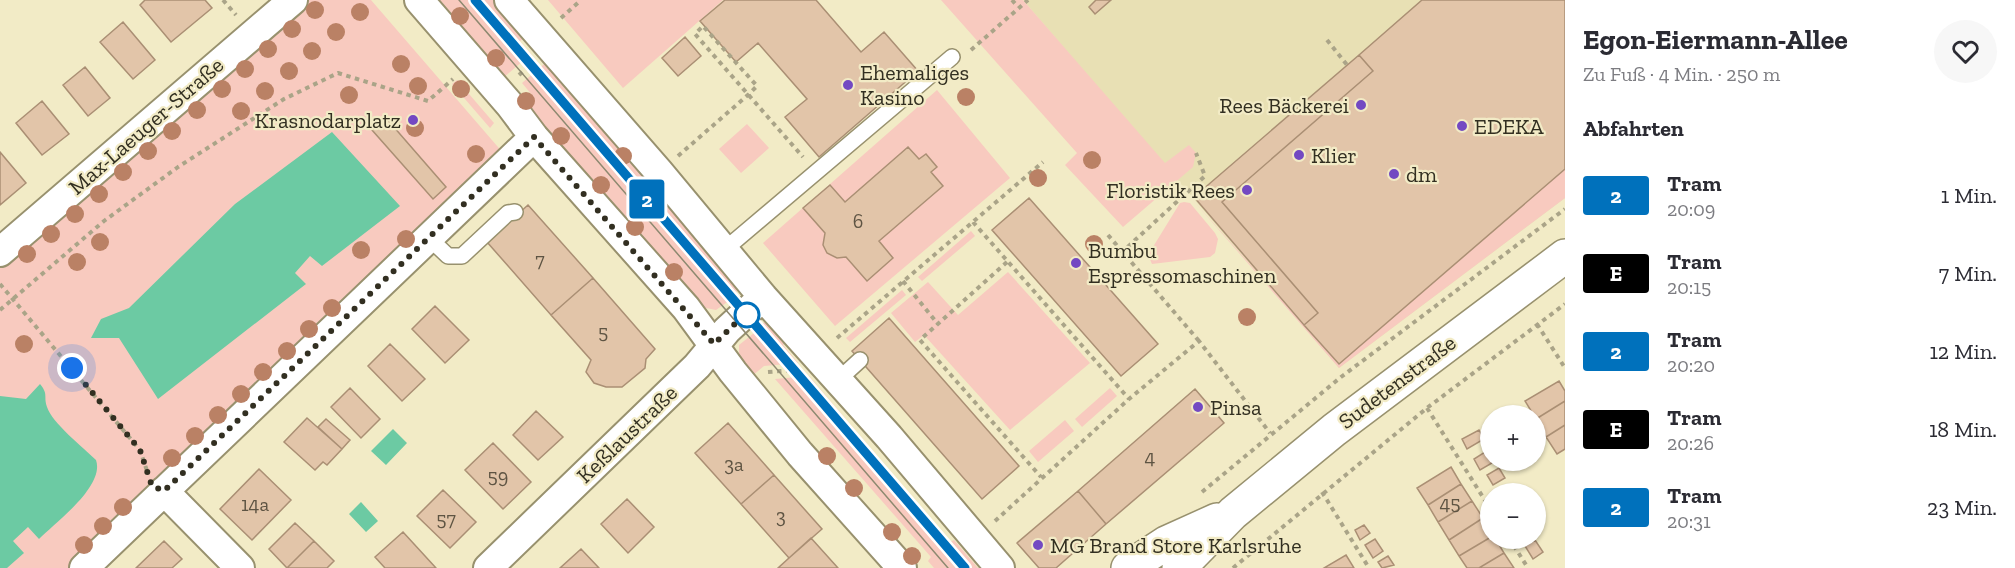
<!DOCTYPE html>
<html lang="de">
<meta charset="utf-8">
<style>
body{margin:0;font-family:"Zilla Slab",serif;background:#f7f7f7;color:#2b2b33;height:100vh;display:flex;flex-direction:column;font-size:22px;white-space:nowrap}
*{box-sizing:border-box;margin:0}
p{font-size:20px;color:#7c7c81}
.icon{flex:none;width:33px;height:33px;fill:none;stroke:currentColor;stroke-width:2;stroke-linecap:round;stroke-linejoin:round}
.map{position:relative;flex:1;overflow:hidden}
.side{display:flex;flex-direction:column;background:#fff;width:450px}
.side>*{flex:none}
.badge{padding:0 12px;border-radius:4px;font-size:21px;line-height:39px}
.tools{position:absolute;left:1480px;top:405px;display:grid;gap:12px}
.tools a{display:grid;place-items:center;width:66px;height:66px;border-radius:50%;background:#fff;box-shadow:0 2px 4px #0004;font-size:30px}
.you{position:absolute;width:30px;height:30px;margin:-15px;border:4px solid #fff;border-radius:50%;background:#1a73e8;box-shadow:0 0 0 9px #1a73e833}
.map>.badge{position:absolute;translate:-50% -50%;box-shadow:0 0 0 3px #fff}
h2{padding:0 18px;font-size:22px;line-height:54px}
.round{display:grid;place-items:center;flex:none;width:63px;height:63px;border-radius:32px;background:#f7f7f7}
.overview{display:flex;align-items:center;justify-content:space-between;height:102px;padding:0 18px}
h1{font-size:28px;font-weight:700;line-height:45px}
ul{padding:0;list-style:none}
li{display:flex;align-items:center;gap:18px;height:78px;padding:0 18px}
li div{flex:1}
li b{display:block;font-size:22px}
li em{font-style:normal}
li .badge{min-width:66px;font-weight:700;text-align:center}
main{display:flex;flex:1;min-height:0}
.map>svg:first-child{display:block}
.built{fill:#e8e0b4}
.green{fill:#f8cabf}
.water{fill:#6ccaa3}
.building{fill:#e2c5a9;stroke:#aa8f74;stroke-width:1.5}
.lines{fill:none;stroke-linecap:round;stroke-linejoin:round}
.lane-casing{stroke:#98916e;stroke-width:18}
.street-casing{stroke:#98916e;stroke-width:32}
.secondary-casing{stroke:#98916e;stroke-width:36}
.path{stroke:#aaa488;stroke-width:4;stroke-dasharray:4.5 4.5;stroke-linecap:butt}
.lane{stroke:#fff;stroke-width:15}
.street{stroke:#fff;stroke-width:28}
.secondary{stroke:#fff;stroke-width:33}
.tram{stroke:#8e8970;stroke-width:1.5}
.tree{fill:#ba8165}
.line-casing{stroke:#fff;stroke-width:14}
.line{stroke:#0071bc;stroke-width:9}
.walk{stroke:#322f21;stroke-width:6;stroke-dasharray:0 10.8}
.poi-dot{fill:#7349c2;stroke:#f2ebc6;stroke-width:2}
.stop-dot{fill:#fff;stroke:#0071bc;stroke-width:3}
.labels{text-anchor:middle;dominant-baseline:central;stroke-width:4.5;stroke-linejoin:round;paint-order:stroke}
.number-label{font-size:20px;fill:#5e5443}
.poi-label{font-size:22px;fill:#322f21;stroke:#f2ebc6;text-anchor:start}
.street-label{font-size:22px;fill:#322f21;stroke:#f2ebc6}
</style>
<main>
<div class="map">
<svg width="1565" height="568" viewBox="0 0 1565 568">
<rect width="100%" height="100%" fill="#f2ebc6"/>
<path class="built" d="M1023,0h542v198l-226,170z"/>
<path class="green" d="M307,0h64l133,154 -434,414h-70v-302z
M436,0h64l29,33 -10,9 12,12 -28,24z
M548,0h175l-100,88z
M941,0h82l142,163 24,-18 7,8 -3,14 -70,60 -58,-62 12,-12z
M550,59l187,228 -1,9 -20,14 -15,-3 -177,-204 8,-8 -10,-12z
M457,80l37,43 -4,5 -38,-44z
M937,90l73,88 -175,148 -72,-83z
M747,124l22,24 -28,25 -22,-24z
M1565,169v29l-226,170 -147,-169 147,165z
M1184,202l6,1 25,30 3,6 -3,14 -5,4 -58,7 -4,-9 32,-52z
M971,231l4,5 -53,45 -4,-4z
M1008,272l82,91 -80,67 -86,-95 -9,7 -24,-29 37,-31 30,33z
M902,290l4,5 -56,47 -4,-4z
M769,322l23,14 -9,9 15,18 -34,3 -12,10 -13,-18v-13l25,-20 -2,-2z
M809,376l141,166 4,-2 24,28h-44l-6,-7 3,-4 -156,-178z
M1110,388l7,8 -35,31 -7,-8z
M1065,420l9,11 -36,31 -9,-11z"/>
<path class="water" d="M332,132l68,74 -78,60 -12,-10 -15,17 11,11 -148,115 -39,-61h-28l10,-19 28,-11 106,-104z
M40,384c9,11 3,12 7,23 5,16 36,40 49,53 9,26 -40,62 -57,79l-11,-12 -15,14 11,12 -17,15h-7v-172l26,3z
M393,429l14,14 -21,22 -15,-14z
M361,502l17,19 -12,11 -17,-18z"/>
<path class="building" d="M145,0h60l7,8 -41,34 -31,-37z
M725,0h91l45,52 23,-20 34,39 -99,86 -34,-40 22,-18 -49,-56 -22,19 -36,-41z
M1096,0h15l-16,14 -6,-7z
M1422,0h143v169l-226,195 -35,-39 14,-12 -96,-111 151,-131 -14,-16z
M123,22l32,38 -22,19 -33,-37z
M685,37l16,19 -23,20 -16,-18z
M1359,55l14,16 -151,131 96,111 -14,12 -110,-128z
M85,67l25,31 -22,18 -25,-31z
M42,101l27,33 -27,21 -26,-32z
M386,118l60,69 -13,12 -61,-69z
M908,147l11,12 7,-5 11,13 -6,5 12,14 -64,55 14,17 -26,23 -21,-24 -9,1 -10,-5 -4,-8 2,-12 -22,-25 27,-23 15,17z
M0,152l26,31 -26,22z
M1029,198l129,146 -37,32 -129,-146z
M528,205l65,73 -42,37 -64,-73z
M593,278l62,71 -9,10 -1,9 -23,19h-16l-12,-4 -8,-11 5,-12 -40,-45z
M435,306l34,34 -24,23 -33,-34z
M889,318l130,148 -37,33 -130,-148z
M390,344l35,35 -23,22 -34,-35z
M1559,381l6,10v10l-29,18 -11,-18z
M350,388l30,31 -19,19 -30,-31z
M1195,389l29,34 -118,101 -28,-33z
M1565,401v24l-19,12 -10,-18z
M536,411l27,26 -25,23 -25,-25z
M307,418l35,31 -15,16 -4,-3 -8,8 -31,-28z
M326,419l24,21 -8,9 -24,-22z
M728,423l46,52 -33,29 -46,-51z
M1565,425v24l-8,5 -11,-17z
M1479,430l5,9 -17,10 -5,-10z
M493,443l38,39 -28,27 -38,-39z
M1485,452l7,11 -12,7 -6,-11z
M1451,467l10,17 -33,21 -11,-17z
M1499,468l6,10 -12,7 -6,-10z
M259,469l32,31 -39,40 -32,-31z
M774,475l48,54 -33,29 -48,-54z
M1461,484l11,17 -34,21 -10,-17z
M443,490l33,32 -26,26 -33,-32z
M1078,491l28,33 -50,44h-17l-22,-25z
M627,499l27,28 -26,26 -27,-29z
M1472,501l11,17 -34,22 -11,-18z
M1483,518l8,13v6l-32,19 -10,-16z
M295,523l19,18 -27,27 -18,-19z
M1364,525l6,8 -10,7 -5,-10z
M403,532l33,36h-51l-10,-11z
M1491,537l4,1 9,15 -25,15h-12l-8,-12z
M811,538l27,30h-60z
M1375,539l8,12 -10,7 -8,-13z
M1535,540l8,12 -10,7 -8,-13z
M164,541l18,18 -10,9h-36z
M314,541l20,20 -7,7h-40z
M581,549l18,19h-39z
M1504,553l10,15h-35z
M1346,555l8,13h-30z
M1388,556l6,9 -12,3 -4,-6z"/>
<g class="lines">
<g class="lane-casing">
<path id="lane" d="M429,238l19,18h14l46,-43 7,-1
M723,251l229,-194
M837,381l23,-21"/>
</g>
<g class="street-casing">
<path id="street" d="M419,0l91,105 24,32 152,171 47,64 67,82 102,114
M509,0l150,172 104,125 126,140 111,131
M0,252l293,-252
M164,491l76,77
M84,568l450,-431
M488,568l209,-202 30,-36 36,-33"/>
</g>
<g class="secondary-casing">
<path id="secondary" d="M1128,568l38,-25 51,-23
M1179,568l54,-55 101,-83 231,-174"/>
</g>
<path class="path" d="M223,0l13,15
M1012,0l6,7
M561,18l20,-18
M1327,40l20,25
M971,50l57,-50
M519,75l12,-11
M678,156l71,-62 8,-8 -54,-60 -8,8 108,123
M973,222l156,177
M1108,235l91,106
M1121,253l84,-77 -9,-23
M1007,262l-87,78 121,137
M903,281l35,43
M0,284l140,166 7,21
M0,310l104,-89 74,-54 106,-68 54,-26 90,28 25,-22
M1537,324l28,44
M837,338l206,-176
M768,372l26,-2
M1427,408l64,102
M1202,492l139,-115 224,-168
M1322,492l47,76
M995,521l134,-122 70,-58 71,92
M1509,538l19,30
M1233,568l194,-160 138,-104"/>
<use href="#lane" class="lane"/>
<use href="#street" class="street"/>
<use href="#secondary" class="secondary"/>
<path class="tram" d="M459,0l489,568
M475,0l490,568"/>
</g>
<g class="tree">
<circle cx="315" cy="10" r="9"/>
<circle cx="360" cy="12" r="9"/>
<circle cx="460" cy="16" r="9"/>
<circle cx="292" cy="29" r="9"/>
<circle cx="336" cy="32" r="9"/>
<circle cx="268" cy="49" r="9"/>
<circle cx="312" cy="51" r="9"/>
<circle cx="496" cy="58" r="9"/>
<circle cx="401" cy="64" r="9"/>
<circle cx="245" cy="69" r="9"/>
<circle cx="289" cy="71" r="9"/>
<circle cx="418" cy="86" r="9"/>
<circle cx="222" cy="89" r="9"/>
<circle cx="461" cy="89" r="9"/>
<circle cx="265" cy="91" r="9"/>
<circle cx="349" cy="95" r="9"/>
<circle cx="966" cy="97" r="9"/>
<circle cx="526" cy="101" r="9"/>
<circle cx="197" cy="110" r="9"/>
<circle cx="241" cy="111" r="9"/>
<circle cx="415" cy="128" r="9"/>
<circle cx="172" cy="131" r="9"/>
<circle cx="561" cy="136" r="9"/>
<circle cx="148" cy="151" r="9"/>
<circle cx="476" cy="154" r="9"/>
<circle cx="623" cy="156" r="9"/>
<circle cx="1092" cy="160" r="9"/>
<circle cx="123" cy="172" r="9"/>
<circle cx="1038" cy="178" r="9"/>
<circle cx="601" cy="185" r="9"/>
<circle cx="99" cy="194" r="9"/>
<circle cx="75" cy="214" r="9"/>
<circle cx="635" cy="227" r="9"/>
<circle cx="51" cy="234" r="9"/>
<circle cx="406" cy="239" r="9"/>
<circle cx="100" cy="242" r="9"/>
<circle cx="1094" cy="244" r="9"/>
<circle cx="361" cy="250" r="9"/>
<circle cx="27" cy="254" r="9"/>
<circle cx="77" cy="262" r="9"/>
<circle cx="674" cy="272" r="9"/>
<circle cx="332" cy="308" r="9"/>
<circle cx="1247" cy="317" r="9"/>
<circle cx="309" cy="329" r="9"/>
<circle cx="24" cy="344" r="9"/>
<circle cx="287" cy="351" r="9"/>
<circle cx="263" cy="372" r="9"/>
<circle cx="241" cy="394" r="9"/>
<circle cx="218" cy="415" r="9"/>
<circle cx="195" cy="436" r="9"/>
<circle cx="827" cy="456" r="9"/>
<circle cx="172" cy="458" r="9"/>
<circle cx="854" cy="488" r="9"/>
<circle cx="123" cy="507" r="9"/>
<circle cx="103" cy="526" r="9"/>
<circle cx="892" cy="532" r="9"/>
<circle cx="84" cy="545" r="9"/>
<circle cx="912" cy="556" r="9"/>
</g>
<g class="lines">
<g class="line-casing">
<path id="line" d="M475,0l490,568"/>
</g>
<use href="#line" class="line"/>
<path class="walk" d="M72,368l68,82 12,36 12,5 370,-354 180,207 32,-31 1,2"/>
</g>
<g class="poi-dot">
<circle cx="848" cy="85" r="6"/>
<circle cx="1361" cy="105" r="6"/>
<circle cx="413" cy="120" r="6"/>
<circle cx="1462" cy="126" r="6"/>
<circle cx="1299" cy="155" r="6"/>
<circle cx="1394" cy="174" r="6"/>
<circle cx="1247" cy="190" r="6"/>
<circle cx="1076" cy="263" r="6"/>
<circle cx="1198" cy="407" r="6"/>
<circle cx="1038" cy="545" r="6"/>
</g>
<circle class="stop-dot" cx="747" cy="315" r="12"/>
<g class="labels">
<g class="number-label">
<text x="858" y="221">6</text>
<text x="540" y="260">7</text>
<text x="603" y="332">5</text>
<text x="1150" y="457">4</text>
<text x="734" y="464">3a</text>
<text x="498" y="476">59</text>
<text x="1450" y="503">45</text>
<text x="255" y="504">14a</text>
<text x="781" y="516">3</text>
<text x="446" y="519">57</text>
</g>
<g class="poi-label">
<text x="860" y="72">Ehemaliges<tspan x="860" dy="25">Kasino</tspan></text>
<text x="1349" y="105" text-anchor="end">Rees Bäckerei</text>
<text x="401" y="120" text-anchor="end">Krasnodarplatz</text>
<text x="1474" y="126">EDEKA</text>
<text x="1311" y="155">Klier</text>
<text x="1406" y="174">dm</text>
<text x="1235" y="190" text-anchor="end">Floristik Rees</text>
<text x="1088" y="250">Bumbu<tspan x="1088" dy="25">Espressomaschinen</tspan></text>
<text x="1210" y="407">Pinsa</text>
<text x="1050" y="545">MG Brand Store Karlsruhe</text>
</g>
<g class="street-label">
<text transform="translate(146 126) rotate(-41)">Max-Laeuger-Straße</text>
<text transform="translate(1397 382) rotate(-37)">Sudetenstraße</text>
<text transform="translate(627 434) rotate(-44)">Keßlaustraße</text>
</g>
</g>
</svg>
<div class="tools">
<a>+</a>
<a>−</a>
</div>
<div class="you" style="left:72px;top:368px"></div>
<b class="badge" style="left:647px;top:199px;background:#0071bc;color:#fff">2</b>
</div>
<section class="side">
<div class="overview"><div><h1>Egon-Eiermann-Allee</h1><p>Zu Fuß · 4 Min. · 250 m</p></div><a class="round"><svg class="icon" aria-label="heart" viewBox="0 0 24 24"><path d="M12 20l-8-8c-3-5 5-10 8-4 3-6 11-1 8 4z"/></svg></a></div>
<h2>Abfahrten</h2>
<ul>
<li><span class="badge" style="background:#0071bc;color:#fff">2</span><div><b>Tram</b><p>20:09</p></div><em>1 Min.</em></li>
<li><span class="badge" style="background:#000;color:#fff">E</span><div><b>Tram</b><p>20:15</p></div><em>7 Min.</em></li>
<li><span class="badge" style="background:#0071bc;color:#fff">2</span><div><b>Tram</b><p>20:20</p></div><em>12 Min.</em></li>
<li><span class="badge" style="background:#000;color:#fff">E</span><div><b>Tram</b><p>20:26</p></div><em>18 Min.</em></li>
<li><span class="badge" style="background:#0071bc;color:#fff">2</span><div><b>Tram</b><p>20:31</p></div><em>23 Min.</em></li>
</ul>
</section>
</main>
